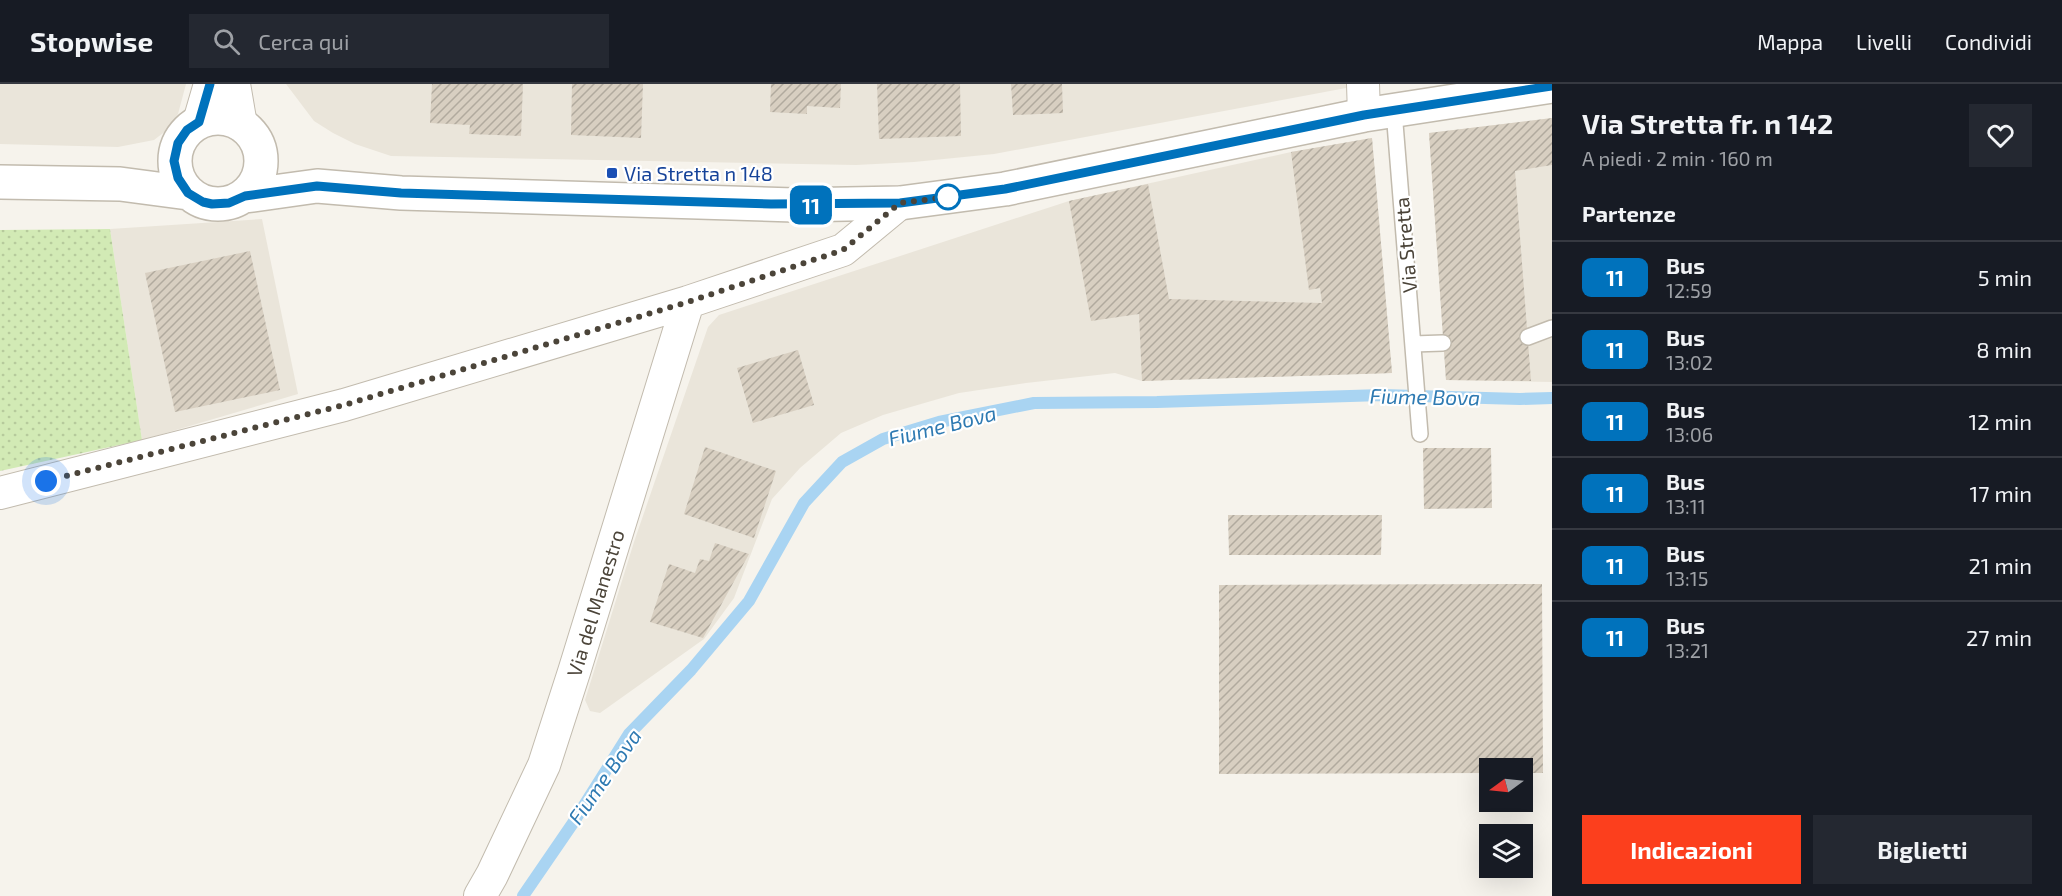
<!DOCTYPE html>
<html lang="it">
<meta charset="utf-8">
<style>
body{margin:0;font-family:"Exo 2",sans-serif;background:#242831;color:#f1f3f6;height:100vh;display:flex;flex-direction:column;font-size:22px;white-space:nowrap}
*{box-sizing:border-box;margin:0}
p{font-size:20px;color:#9ea1a6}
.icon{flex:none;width:33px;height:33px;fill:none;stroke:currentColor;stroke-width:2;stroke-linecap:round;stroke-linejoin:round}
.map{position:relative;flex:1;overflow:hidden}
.sheet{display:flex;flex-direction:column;background:#171b24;width:510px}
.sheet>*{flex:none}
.badge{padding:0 12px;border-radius:9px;font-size:21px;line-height:39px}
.needle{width:39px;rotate:255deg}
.tools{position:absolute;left:1479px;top:674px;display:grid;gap:12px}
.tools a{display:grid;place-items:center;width:54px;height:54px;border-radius:0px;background:#171b24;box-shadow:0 6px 24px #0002;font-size:30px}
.you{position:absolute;width:30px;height:30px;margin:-15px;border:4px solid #fff;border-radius:50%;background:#1a73e8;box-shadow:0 0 0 9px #1a73e833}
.map>.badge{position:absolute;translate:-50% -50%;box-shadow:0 0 0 3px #fff}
h2{padding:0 30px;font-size:22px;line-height:54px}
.round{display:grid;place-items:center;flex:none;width:63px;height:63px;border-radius:0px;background:#242831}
.summary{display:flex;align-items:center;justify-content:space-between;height:102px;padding:0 30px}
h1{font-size:28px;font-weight:700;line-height:45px}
.primary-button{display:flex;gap:12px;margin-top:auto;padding:12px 30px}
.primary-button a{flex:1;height:69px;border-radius:0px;background:#fc3f1d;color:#fff;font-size:24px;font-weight:700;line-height:69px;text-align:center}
.primary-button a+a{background:#242831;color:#f1f3f6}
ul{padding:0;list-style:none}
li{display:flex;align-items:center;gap:18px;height:72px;padding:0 30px;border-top:2px solid #363941}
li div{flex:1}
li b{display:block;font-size:22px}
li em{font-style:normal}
li .badge{min-width:66px;font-weight:700;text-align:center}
header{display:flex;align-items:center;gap:36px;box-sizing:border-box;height:84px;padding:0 30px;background:#171b24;border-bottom:2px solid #363941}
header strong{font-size:28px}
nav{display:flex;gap:33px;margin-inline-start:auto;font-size:21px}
.search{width:420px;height:54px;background:#242831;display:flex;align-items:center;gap:15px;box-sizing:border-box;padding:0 21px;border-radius:0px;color:#9ea1a6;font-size:22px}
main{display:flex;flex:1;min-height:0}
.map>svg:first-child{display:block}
.residential{fill:#eae5da}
.grass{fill:url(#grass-dots)}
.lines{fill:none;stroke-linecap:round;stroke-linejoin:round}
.stream{stroke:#a9d4f2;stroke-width:12}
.building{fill:url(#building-hatch)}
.service-casing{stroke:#c2bbae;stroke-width:18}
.minor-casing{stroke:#c2bbae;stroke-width:34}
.tertiary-casing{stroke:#c2bbae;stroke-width:36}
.service{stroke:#fff;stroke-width:15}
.minor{stroke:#fff;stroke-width:32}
.tertiary{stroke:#fff;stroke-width:33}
.line-casing{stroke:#fff;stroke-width:14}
.line{stroke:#0072bc;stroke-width:9}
.walk{stroke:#4b4439;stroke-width:6;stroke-dasharray:0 10.8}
.transit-dot{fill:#1a4fb4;stroke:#fff;stroke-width:2}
.stop-dot{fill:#fff;stroke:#0072bc;stroke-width:3}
.labels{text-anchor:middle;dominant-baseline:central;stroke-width:4.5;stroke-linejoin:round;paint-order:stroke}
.transit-label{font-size:20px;fill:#164399;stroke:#fff;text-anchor:start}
.street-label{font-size:20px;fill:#4b4439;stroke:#fff}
.water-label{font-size:21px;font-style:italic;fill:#2e7ab2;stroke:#fff}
</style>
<header>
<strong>Stopwise</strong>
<div class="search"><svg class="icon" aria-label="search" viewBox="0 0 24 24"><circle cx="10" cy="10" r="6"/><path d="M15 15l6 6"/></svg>Cerca qui</div>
<nav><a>Mappa</a><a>Livelli</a><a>Condividi</a></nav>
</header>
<main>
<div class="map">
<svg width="1552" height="812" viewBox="0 0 1552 812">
<defs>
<pattern id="grass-dots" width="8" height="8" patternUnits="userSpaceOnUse" patternTransform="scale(1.5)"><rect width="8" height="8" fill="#d2eab5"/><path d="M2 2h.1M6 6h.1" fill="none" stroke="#b6ca9c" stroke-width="1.8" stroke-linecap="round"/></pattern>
<pattern id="building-hatch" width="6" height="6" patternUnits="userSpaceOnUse" patternTransform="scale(1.5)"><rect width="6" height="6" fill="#d8cfc1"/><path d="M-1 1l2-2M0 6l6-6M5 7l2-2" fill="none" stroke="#b1aa9e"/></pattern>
</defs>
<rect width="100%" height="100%" fill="#f6f3ec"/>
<path class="residential" d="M0,0h186l-8,30 -11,16 -13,10 -36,7 -118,-3z
M286,0h1060v4l-352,66 -80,8 -58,3 -465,-9 -36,-12 -22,-11 -19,-12z
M1552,34v264l-106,-2 -17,-247z
M1372,54l20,235 -250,8 -27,-8 -89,10 -67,10 -76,22 -42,18 -41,35 -28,31 -38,99 -30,41 -104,74 -10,-2 -5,-11 49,-158 74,-215 11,-12 350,-114 222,-49z
M262,135l36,175 -156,46 -32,-211z"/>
<path class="grass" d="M110,145l32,211 -142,31v-241z"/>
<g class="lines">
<path class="stream" d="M523,812l50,-73 56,-89 62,-64 58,-69 55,-98 38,-41 41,-23 56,-17 95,-19 123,-1 225,-7 138,4 32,-1"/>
</g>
<path class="building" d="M432,0h91l-2,52 -52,-2 1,-9 -40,-2z
M572,0h71l-2,54 -70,-3z
M771,0h70l-1,24 -33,-2v8l-37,-2z
M877,0h83l1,52 -82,3z
M1011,0h51l1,29 -50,2z
M1552,34v47l-37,6 16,210 -85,-1 -17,-247z
M1372,54l20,235 -250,8 -3,-67 -48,7 -22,-120 79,-17 21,115 153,4 -2,-15 -11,2 -18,-138z
M250,167l30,139 -105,22 -30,-139z
M798,266l16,55 -61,18 -16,-55z
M705,363l71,24 -22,67 -70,-24z
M1423,364h68l1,60 -68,1z
M1228,431h154l-1,40h-152z
M715,459l34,11 -46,84 -53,-16 19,-58 26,9 5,-14 9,2z
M1542,500l1,189h-21v-5h-32v5l-271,1v-189z"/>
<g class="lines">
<g class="service-casing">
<path id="service" d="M1394,27l26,323
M1528,253l24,-9
M1413,260l30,-1"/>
</g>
<g class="minor-casing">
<path id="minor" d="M234,0l7,41
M1363,0l1,31
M199,38l11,-38
M0,409l344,-88 344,-103 155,-52 57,-47
M480,812l12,-21 52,-110 30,-93 114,-370"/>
</g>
<g class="tertiary-casing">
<path id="tertiary" d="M175 77a43 43 0 1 1 86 0a43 43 0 1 1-86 0Z
M0,98l120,2 68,9
M245,112l72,-10 84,7 393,12 106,-2 105,-14 359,-74 188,-29"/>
</g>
<use href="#service" class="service"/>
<use href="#minor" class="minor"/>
<use href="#tertiary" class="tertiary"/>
</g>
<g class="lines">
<g class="line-casing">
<path id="line" d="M210,0l-11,38 -12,8 -9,13 -4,18 4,17 10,15 15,9 9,2 17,-1 16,-7 72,-10 84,7 370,11 129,-1 105,-14 359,-74 188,-29"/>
</g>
<use href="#line" class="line"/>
<path class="walk" d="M46,397l298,-76 344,-103 155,-52 57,-47 48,-6"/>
</g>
<rect class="transit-dot" x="606" y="83" width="12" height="12" rx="3"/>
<circle class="stop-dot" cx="948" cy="113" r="12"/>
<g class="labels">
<g class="transit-label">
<text x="624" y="89">Via Stretta n 148</text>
</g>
<g class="street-label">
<text transform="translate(1405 161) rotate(-95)">Via Stretta</text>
<text transform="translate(595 519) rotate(-73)">Via del Manestro</text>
</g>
<g class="water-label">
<text transform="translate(1425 312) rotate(1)">Fiume Bova</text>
<text transform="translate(942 341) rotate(-14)">Fiume Bova</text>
<text transform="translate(604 692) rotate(-55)">Fiume Bova</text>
</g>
</g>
</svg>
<div class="tools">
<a><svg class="needle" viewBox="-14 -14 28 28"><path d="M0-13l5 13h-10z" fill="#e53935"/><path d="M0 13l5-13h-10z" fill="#9ea1a6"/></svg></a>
<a><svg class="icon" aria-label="layers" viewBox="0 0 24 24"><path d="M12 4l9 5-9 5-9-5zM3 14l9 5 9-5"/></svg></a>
</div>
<div class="you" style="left:46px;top:397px"></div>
<b class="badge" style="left:811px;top:121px;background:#0072bc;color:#fff">11</b>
</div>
<section class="sheet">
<div class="summary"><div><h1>Via Stretta fr. n 142</h1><p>A piedi · 2 min · 160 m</p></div><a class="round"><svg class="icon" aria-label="heart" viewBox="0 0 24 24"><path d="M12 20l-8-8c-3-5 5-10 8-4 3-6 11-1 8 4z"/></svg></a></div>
<h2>Partenze</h2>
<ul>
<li><span class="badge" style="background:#0072bc;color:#fff">11</span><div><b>Bus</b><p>12:59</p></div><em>5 min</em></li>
<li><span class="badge" style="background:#0072bc;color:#fff">11</span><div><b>Bus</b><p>13:02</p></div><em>8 min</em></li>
<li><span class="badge" style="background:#0072bc;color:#fff">11</span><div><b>Bus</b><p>13:06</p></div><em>12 min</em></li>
<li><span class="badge" style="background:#0072bc;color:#fff">11</span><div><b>Bus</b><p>13:11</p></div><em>17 min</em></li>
<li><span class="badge" style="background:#0072bc;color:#fff">11</span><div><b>Bus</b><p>13:15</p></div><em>21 min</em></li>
<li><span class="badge" style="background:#0072bc;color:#fff">11</span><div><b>Bus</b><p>13:21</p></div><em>27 min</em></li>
</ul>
<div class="primary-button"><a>Indicazioni</a><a>Biglietti</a></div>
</section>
</main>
